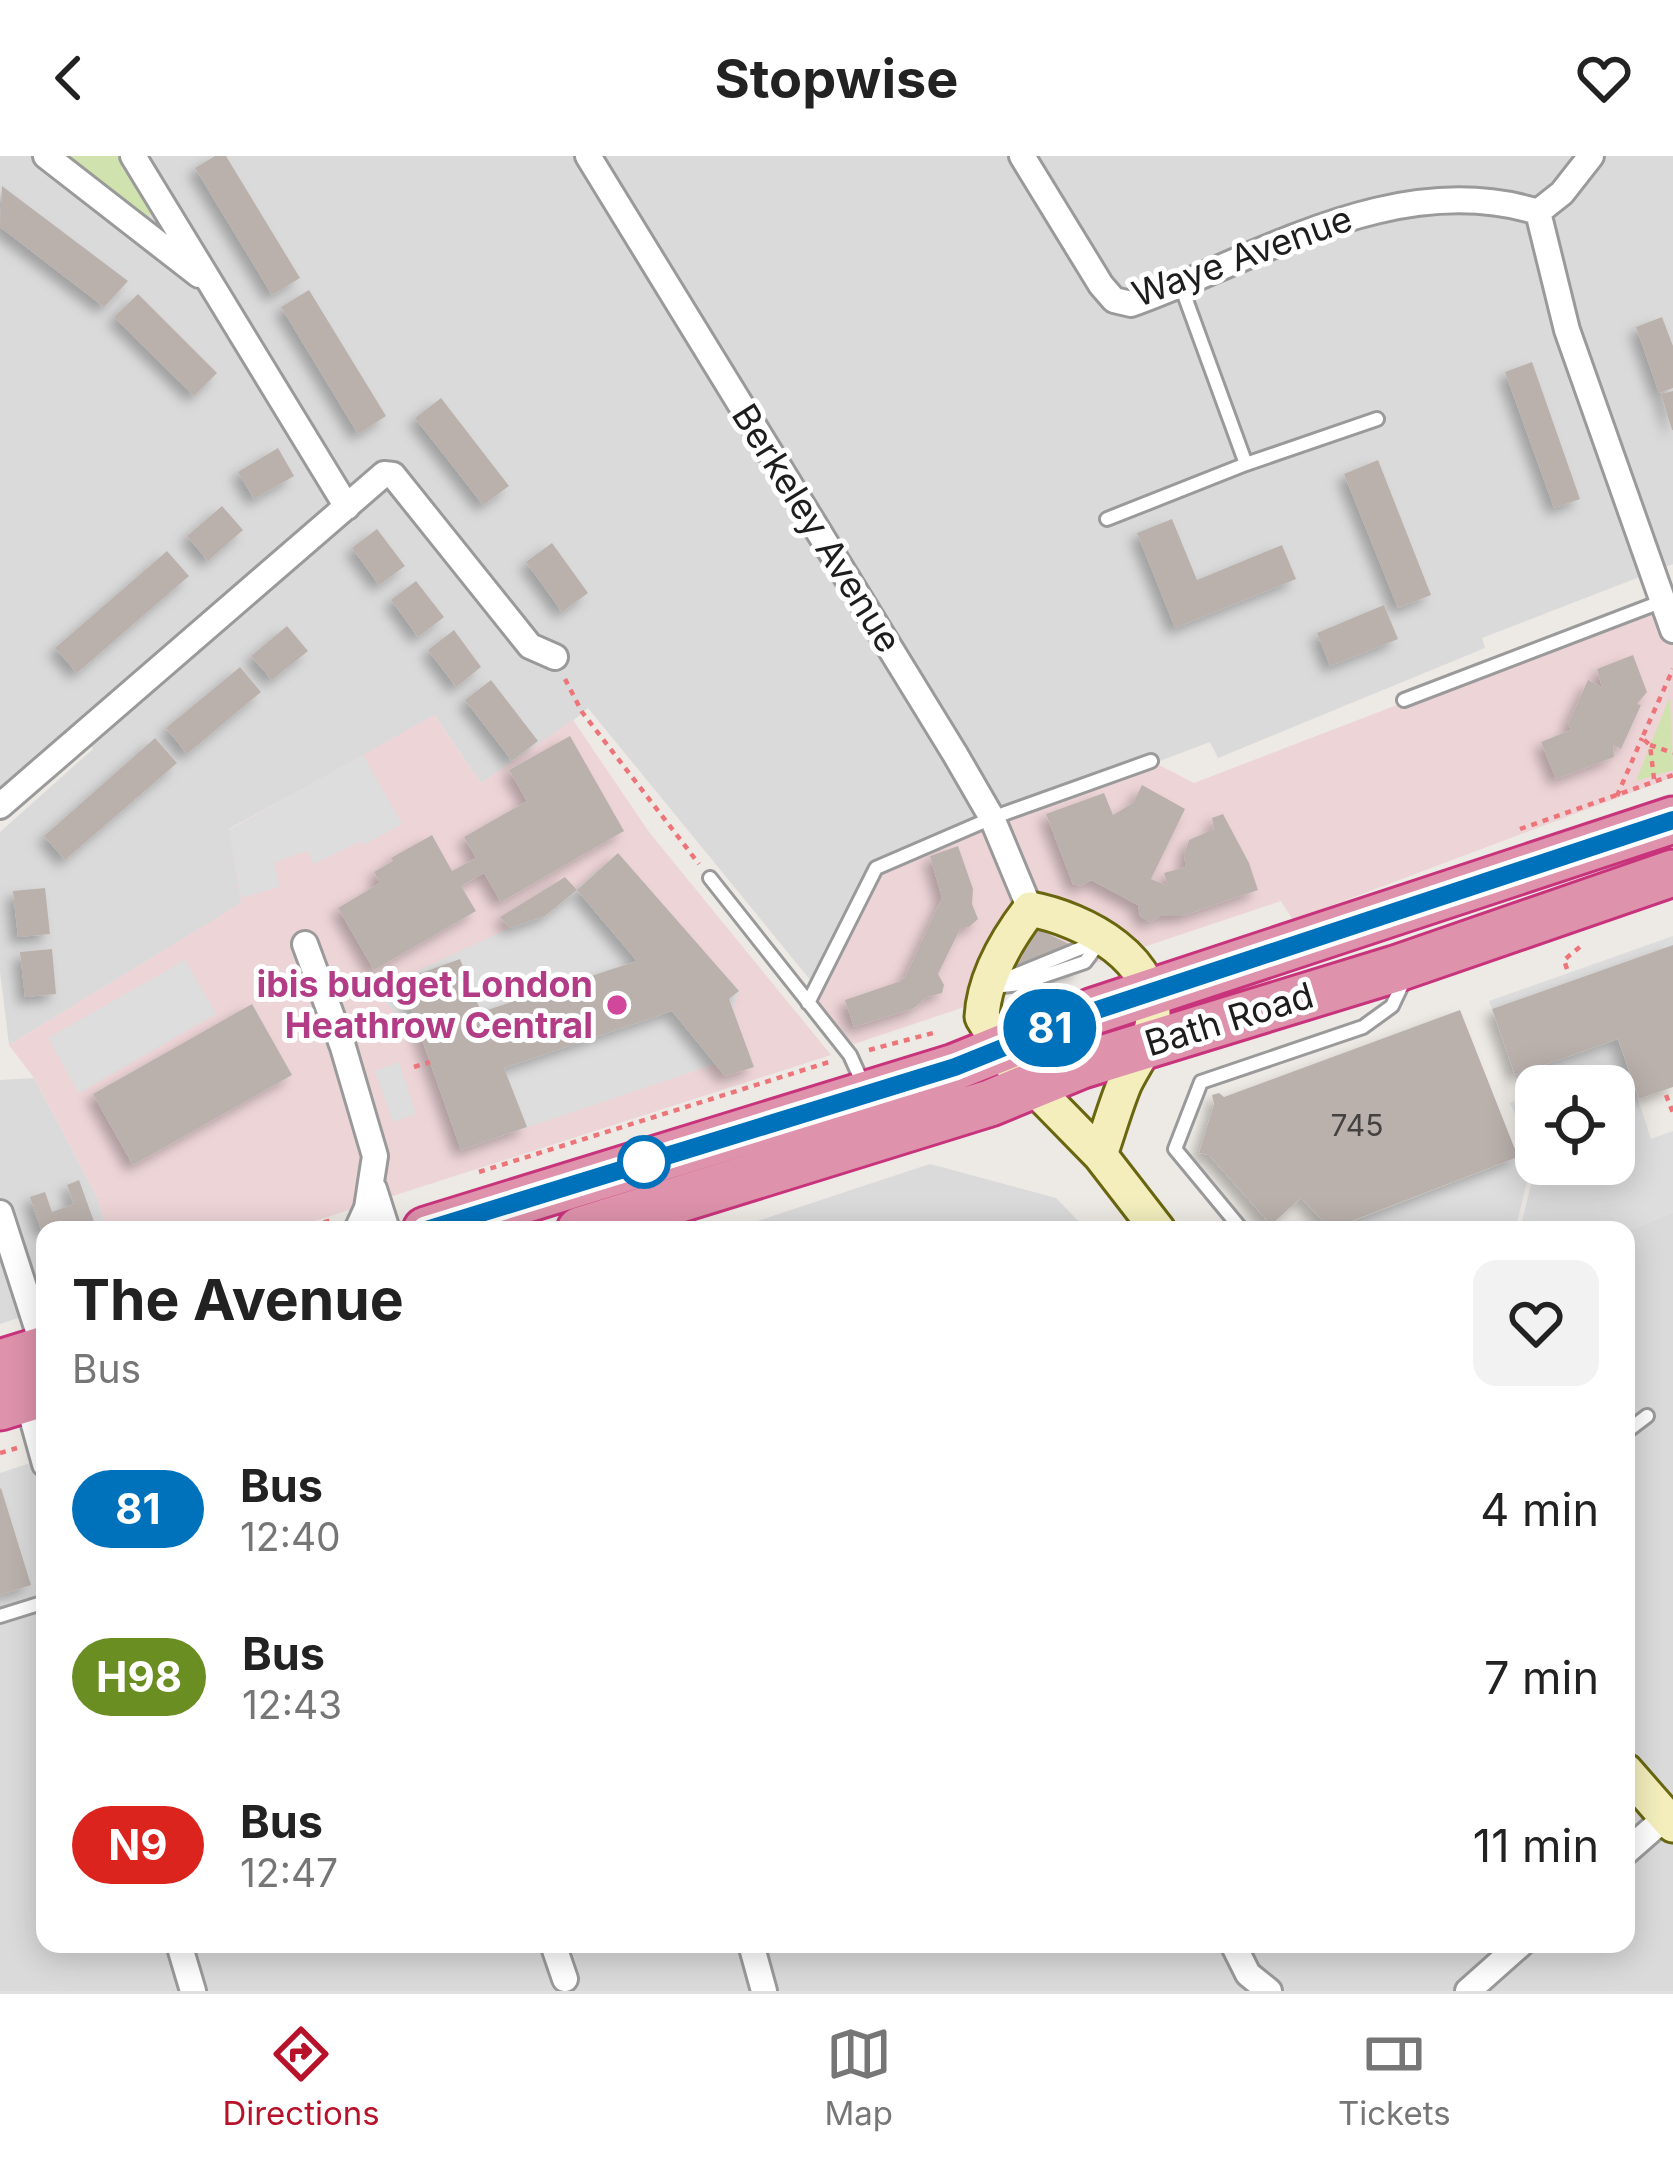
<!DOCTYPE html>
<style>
body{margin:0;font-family:Inter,sans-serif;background:#f2f2f2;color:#222;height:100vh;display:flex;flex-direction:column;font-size:45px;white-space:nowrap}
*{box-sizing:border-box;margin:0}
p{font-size:39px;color:#767676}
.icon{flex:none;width:66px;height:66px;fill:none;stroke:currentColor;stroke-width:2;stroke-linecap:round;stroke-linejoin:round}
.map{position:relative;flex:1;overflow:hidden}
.sheet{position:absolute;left:36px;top:1065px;width:1599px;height:732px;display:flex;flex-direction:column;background:#fff;border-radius:24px;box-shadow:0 6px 30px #0003}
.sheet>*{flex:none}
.badge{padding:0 24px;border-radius:39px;font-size:42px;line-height:78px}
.tools{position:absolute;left:1515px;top:909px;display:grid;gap:24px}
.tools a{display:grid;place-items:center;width:120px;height:120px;border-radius:24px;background:#fff;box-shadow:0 6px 30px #0003;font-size:60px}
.map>.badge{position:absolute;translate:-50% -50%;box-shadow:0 0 0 6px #fff}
.round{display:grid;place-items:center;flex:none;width:126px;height:126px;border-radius:24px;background:#f2f2f2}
.summary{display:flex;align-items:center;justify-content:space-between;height:204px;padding:0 36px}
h1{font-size:57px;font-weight:700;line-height:90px}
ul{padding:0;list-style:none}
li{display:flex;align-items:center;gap:36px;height:168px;padding:0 36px}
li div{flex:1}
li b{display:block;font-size:45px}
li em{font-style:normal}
li .badge{min-width:132px;font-weight:700;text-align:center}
header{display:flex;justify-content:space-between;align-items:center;height:156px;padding:0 36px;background:#fff;font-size:54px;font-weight:700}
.dock{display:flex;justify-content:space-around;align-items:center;height:168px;border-top:3px solid #e0e0e0;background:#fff;font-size:33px;color:#767676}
.dock a{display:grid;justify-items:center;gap:6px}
.dock .current{color:#b8122a}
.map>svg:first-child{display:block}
.residential{fill:#dbdada}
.commercial{fill:#edd4d7}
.grass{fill:#d0e3ae}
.parking{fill:#ddd}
.building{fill:#bab1ad;filter:url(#shadow)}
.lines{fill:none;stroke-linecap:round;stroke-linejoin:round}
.lane-casing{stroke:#9a9a9a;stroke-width:18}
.street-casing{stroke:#9a9a9a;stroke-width:30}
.secondary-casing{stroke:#69660f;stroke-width:39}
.highway-casing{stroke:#c8347c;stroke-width:51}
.path{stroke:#ed757a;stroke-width:4.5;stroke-dasharray:6 6;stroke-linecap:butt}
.lane{stroke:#fff;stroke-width:12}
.street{stroke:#fff;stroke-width:24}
.secondary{stroke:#f3eebc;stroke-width:33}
.highway{stroke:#de92ab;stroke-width:45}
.line-casing{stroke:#fff;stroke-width:27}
.line{stroke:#0072bc;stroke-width:18}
.hotel-dot{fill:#d1479c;stroke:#fff;stroke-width:4.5}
.stop-dot{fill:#fff;stroke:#0072bc;stroke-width:6}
.labels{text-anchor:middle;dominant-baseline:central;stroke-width:10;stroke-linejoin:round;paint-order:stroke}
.number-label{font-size:30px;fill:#444241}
.street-label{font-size:36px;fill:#1d1d1d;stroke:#fff}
.hotel-label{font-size:36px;font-weight:bold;fill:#b23c85;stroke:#fff;text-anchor:end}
</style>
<header><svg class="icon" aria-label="back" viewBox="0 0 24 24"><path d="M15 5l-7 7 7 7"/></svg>Stopwise<svg class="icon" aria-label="heart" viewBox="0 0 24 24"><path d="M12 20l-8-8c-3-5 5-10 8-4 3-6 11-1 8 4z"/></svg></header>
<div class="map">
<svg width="1673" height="1835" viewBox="0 0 1673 1835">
<defs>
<filter id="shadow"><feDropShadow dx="-7" dy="7" stdDeviation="6" flood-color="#0004"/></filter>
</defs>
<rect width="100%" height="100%" fill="#ede9e4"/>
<path class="residential" d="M0,0h1673v408l-191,74 3,10 -267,110 -8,-16 -333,126 -61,119 -228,-279 -32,27 -75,48 -46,-67 -206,113 13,74 -233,142 -9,-73v-140l93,-83 -14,-27 -79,68z
M34,922l63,119 10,33h-62v79l-45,15v-244z
M930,1008l126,34 31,32h-357z
M1673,1056v779h-1673v-518l45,-15v486h1581v-712z"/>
<path class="commercial" d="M1673,443v178l-380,143 -12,-19 -427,143 -46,-41 69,-135 274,-107 43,22z
M434,559l47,68 92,-63 76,112 182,223 -544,175h-180l-10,-33 -63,-119 -25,-33 232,-142 -12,-73z"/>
<path class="grass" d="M63,0h60l31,51 -1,6 -10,5z
M1670,540l3,74 -37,11z"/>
<path class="parking" d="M363,599l39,69 -39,21 -2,-4 -47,23 -7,-13 -32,11 4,25 -38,11 -12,-68z
M618,697l121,138 -24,73 -254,86 -45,-127 -9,6 -30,-39 132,-62 36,-12z
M1673,780v9l-181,64 -3,-8z
M185,804l31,54 -137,79 -31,-55z
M1618,883l33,100 22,-8v81l-47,20 -106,-2 16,-66h78v-78h-78v77l-26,-60 17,-9 -12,-19z
M399,906l17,52 -23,8 -18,-51z
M1526,998l5,11 -16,65h-183z"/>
<path class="building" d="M215,0h11l74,122 -28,17 -77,-127z
M2,30l126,95 -24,26 -104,-80z
M309,134l77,126 -28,18 -77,-127z
M138,138l79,79 -23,23 -80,-79z
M1662,161l11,29v42l-14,5 -23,-66z
M1532,206l48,137 -26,9 -49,-136z
M1673,235v39h-1l-11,-36z
M441,242l68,88 -26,19 -68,-87z
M278,292l16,28 -40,23 -16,-27z
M1378,304l53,135 -33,13 -54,-134z
M222,350l21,24 -35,31 -21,-25z
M1172,363l25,61 85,-35 14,34 -121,49 -38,-95z
M377,373l28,37 -26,19 -27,-37z
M552,387l36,50 -26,19 -36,-50z
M167,395l22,25 -112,97 -22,-25z
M416,425l28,36 -26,20 -27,-37z
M1384,449l14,34 -68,27 -13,-33z
M287,470l21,25 -36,29 -21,-24z
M454,474l27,37 -25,20 -28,-37z
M1633,499l14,37 -10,12 4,1 -20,44 -8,-4 1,12 -58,22 -15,-37 30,-12 -3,-6 20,-44 14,7 -5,-18z
M240,511l21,25 -74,62 -21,-26z
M491,524l47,61 -26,20 -47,-61z
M570,580l54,95 -123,71 -17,-29 -23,13 15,25 -102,59 -36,-62 42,-25 -6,-11 19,-11 -2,-3 41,-23 20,36 24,-13 -12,-21 63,-36 -18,-31z
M155,582l22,25 -112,97 -21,-24z
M1142,629l43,24 -34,70 17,7 -4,-13 22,-6 -2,-12 5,-15 25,-11 -2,-11 11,-4 26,49 9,27 -76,26h-22l-10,6 -10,-6 -2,-11 -47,-25 -10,6 -8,-2 -27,-70 58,-21 9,22 20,-12z
M958,690l15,43 -1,15 6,15 -9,8h-8l-23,47 6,11 -2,8 -15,4 -13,11 -60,19 -9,-27 56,-19 5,-6 36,-77 -12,-42z
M618,697l121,138 -10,8 25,68 -29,9 -53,-65 -168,57 23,59 -66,23 -60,-170 59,-21 21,53 156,-51 -60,-71 -32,26 -35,12 -10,-11 65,-40 12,13z
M45,732l5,46 -32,3 -5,-46z
M1036,772l37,18 8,24 -55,19 -8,-24z
M1673,789v142l-34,12 -21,-60 -103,36 -23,-66z
M52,793l4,45 -31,3 -5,-45z
M252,848l40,71 -159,90 -40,-71z
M1460,854l58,147 -187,72 -30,-31 -30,27 -62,-70 -10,-2 15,-49 -2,-9 7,-2 5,4z
M79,1024l18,50h-56l-11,-33 15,-5 7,20 22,-8 -7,-19z
M1,1332l30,97 -31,10v-106z"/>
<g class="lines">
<g class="lane-casing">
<path id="lane" d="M1181,130l65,178
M1107,363l139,-55 131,-45
M1404,544l259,-99
M710,722l140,177 14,31
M998,826l98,-40
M994,831l26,-3 65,-22 17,-23
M808,847l68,-135 116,-50 159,-57
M1242,1074l-67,-81 26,-67 162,-55 29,-21 9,-19 -4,-11
M1626,1276l21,-16
M0,1460l45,-14"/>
</g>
<g class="street-casing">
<path id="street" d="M46,0l153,119
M133,0l214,351
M588,0l367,598 37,64 38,91
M1022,0l79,129 13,15 17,4c128,-46 266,-136 407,-92
M1591,0l-29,37 -24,19 29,118 106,300
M0,650l384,-332 9,1 137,171 25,11
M305,788l38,103 32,109 -8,52 -10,22
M374,1033l13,41
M0,1057l44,136
M27,1243l18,65
M1626,1696l40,-35
M179,1788l14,47
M553,1788l12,35
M751,1788l13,47
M1233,1788l15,30 21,17
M1468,1835l53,-47"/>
</g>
<g class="secondary-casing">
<path id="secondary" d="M1100,999c8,-23 15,-48 24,-70 9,-20 24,-37 28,-59 11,-66 -68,-107 -122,-117 -23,30 -46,69 -48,108l29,47 89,91 58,75
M1626,1615l47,54"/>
</g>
<g class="highway-casing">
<path id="highway" d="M426,1074l529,-163 139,-56 579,-191
M580,1074l410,-127 92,-38 313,-96 278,-96
M0,1207l45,-14
M0,1251l45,-14"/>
</g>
<path class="path" d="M565,523l17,33 117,152
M1650,589l23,8
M1654,623l-4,-34 -8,-7 31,-69
M1617,640l25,-58
M1520,673l153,-54
M1567,813l-3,-9 17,-14
M869,894l64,-17
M414,911l16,-5
M1666,939l7,18
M479,1016l350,-110
M301,1074l30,-10
M0,1297l17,-5"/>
<use href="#lane" class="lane"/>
<use href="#street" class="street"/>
<use href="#secondary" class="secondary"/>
<use href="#highway" class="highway"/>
</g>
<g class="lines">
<g class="line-casing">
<path id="line" d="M426,1074l529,-163 139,-56 579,-191"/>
</g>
<use href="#line" class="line"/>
</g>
<circle class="hotel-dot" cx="617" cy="849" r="12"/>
<circle class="stop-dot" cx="644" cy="1006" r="24"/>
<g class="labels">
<g class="number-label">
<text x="1357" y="969">745</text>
</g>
<g class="street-label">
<text transform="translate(1242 100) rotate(-20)">Waye Avenue</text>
<text transform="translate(817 372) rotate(58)">Berkeley Avenue</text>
<text transform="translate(1229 863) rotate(-17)">Bath Road</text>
</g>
<g class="hotel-label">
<text x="593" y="828">ibis budget London<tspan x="593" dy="41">Heathrow Central</tspan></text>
</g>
</g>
</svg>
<div class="tools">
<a><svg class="icon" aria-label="locate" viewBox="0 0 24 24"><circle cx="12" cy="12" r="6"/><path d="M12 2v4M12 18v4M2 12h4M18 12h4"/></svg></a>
</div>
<b class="badge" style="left:1050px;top:872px;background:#0072bc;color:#fff">81</b>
<section class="sheet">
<div class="summary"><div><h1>The Avenue</h1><p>Bus</p></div><a class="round"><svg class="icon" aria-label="heart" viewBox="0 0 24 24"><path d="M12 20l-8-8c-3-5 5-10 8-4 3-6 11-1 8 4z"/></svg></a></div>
<ul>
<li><span class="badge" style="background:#0072bc;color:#fff">81</span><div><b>Bus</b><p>12:40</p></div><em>4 min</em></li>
<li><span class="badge" style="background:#6b8e23;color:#fff">H98</span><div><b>Bus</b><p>12:43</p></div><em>7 min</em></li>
<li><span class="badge" style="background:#dc241f;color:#fff">N9</span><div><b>Bus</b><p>12:47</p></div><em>11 min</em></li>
</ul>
</section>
</div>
<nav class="dock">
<a class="current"><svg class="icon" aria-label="directions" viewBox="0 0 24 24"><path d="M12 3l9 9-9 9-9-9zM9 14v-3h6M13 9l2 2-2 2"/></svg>Directions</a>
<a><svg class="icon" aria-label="map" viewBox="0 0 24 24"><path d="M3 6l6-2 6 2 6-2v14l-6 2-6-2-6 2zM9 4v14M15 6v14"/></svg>Map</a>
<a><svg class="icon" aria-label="tickets" viewBox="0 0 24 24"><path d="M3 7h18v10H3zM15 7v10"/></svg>Tickets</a>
</nav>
